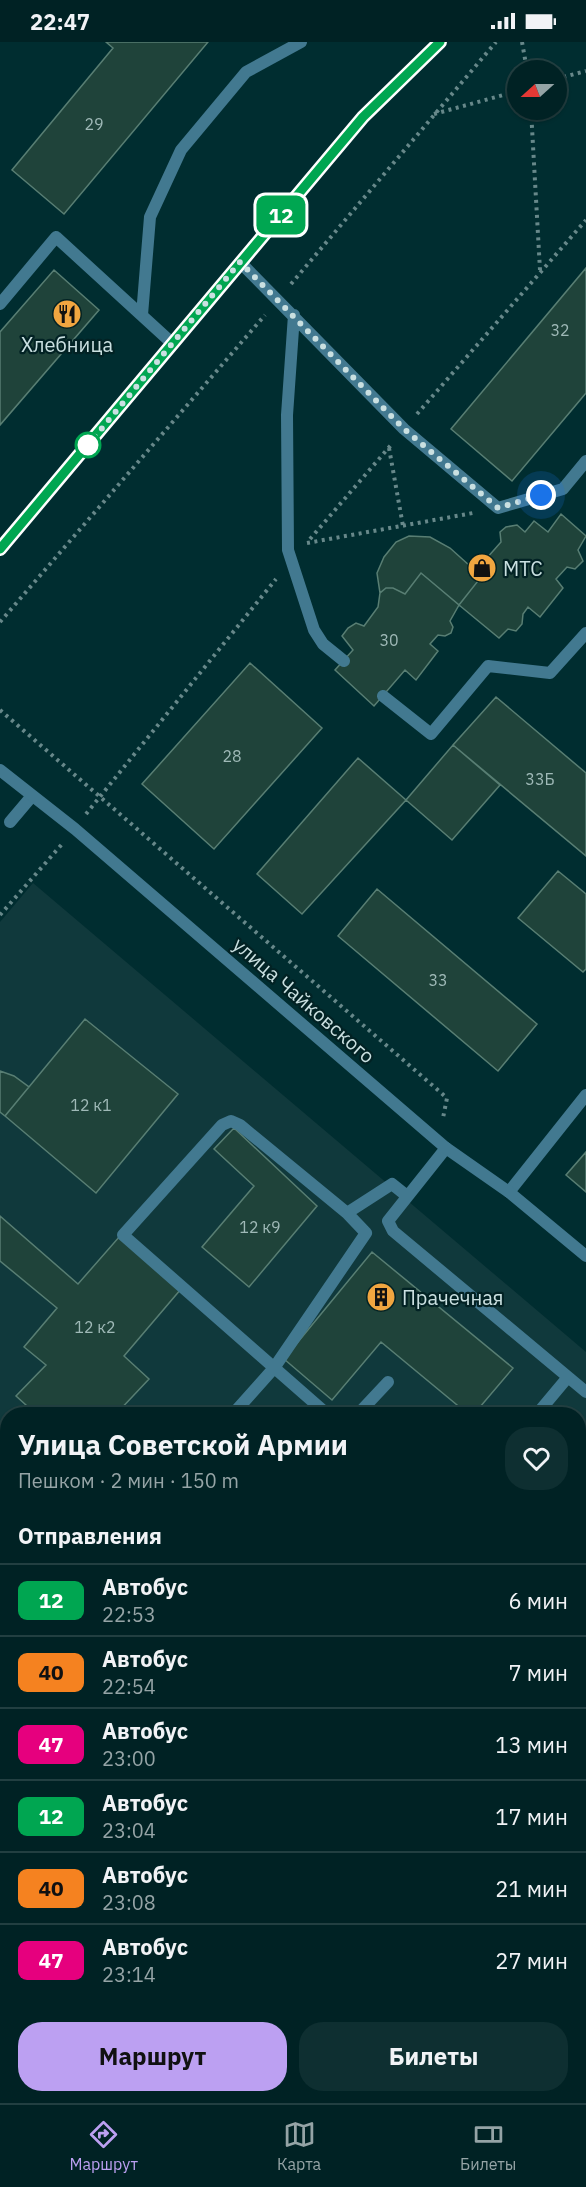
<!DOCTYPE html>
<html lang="ru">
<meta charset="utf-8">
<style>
body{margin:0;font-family:"IBM Plex Sans",sans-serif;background:#0e2f31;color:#f1f3f6;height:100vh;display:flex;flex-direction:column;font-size:22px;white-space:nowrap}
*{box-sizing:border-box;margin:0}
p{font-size:20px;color:#95a4a6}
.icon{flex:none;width:33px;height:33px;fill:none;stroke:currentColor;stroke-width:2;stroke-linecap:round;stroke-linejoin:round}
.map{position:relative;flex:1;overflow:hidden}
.drawer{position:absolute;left:0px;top:1365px;width:586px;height:696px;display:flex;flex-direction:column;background:#002224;border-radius:24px 24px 0 0;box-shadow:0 2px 4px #0004,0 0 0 2px #223f41}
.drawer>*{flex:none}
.badge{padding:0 12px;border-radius:9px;font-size:21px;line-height:39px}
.needle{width:39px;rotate:249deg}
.fabs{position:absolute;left:507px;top:18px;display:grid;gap:12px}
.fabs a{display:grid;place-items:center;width:60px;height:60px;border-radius:50%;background:#002224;box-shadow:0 2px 4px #0004,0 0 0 2px #223f41;font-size:30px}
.you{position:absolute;width:30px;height:30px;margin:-15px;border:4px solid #fff;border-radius:50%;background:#1a73e8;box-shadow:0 0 0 9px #1a73e833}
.map>.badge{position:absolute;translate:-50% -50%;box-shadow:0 0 0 3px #fff}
h2{padding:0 18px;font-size:22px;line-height:54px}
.round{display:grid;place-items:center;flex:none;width:63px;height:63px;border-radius:24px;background:#0e2f31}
.summary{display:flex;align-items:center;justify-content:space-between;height:102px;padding:0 18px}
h1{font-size:28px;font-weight:700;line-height:45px}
.action{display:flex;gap:12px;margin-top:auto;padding:12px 18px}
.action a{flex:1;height:69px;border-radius:24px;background:#bca0f2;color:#111;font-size:24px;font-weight:700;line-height:69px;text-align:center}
.action a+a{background:#0e2f31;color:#f1f3f6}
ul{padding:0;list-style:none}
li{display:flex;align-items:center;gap:18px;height:72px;padding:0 18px;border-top:2px solid #223f41}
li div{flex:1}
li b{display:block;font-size:22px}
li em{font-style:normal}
li .badge{min-width:66px;font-weight:700;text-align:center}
.status{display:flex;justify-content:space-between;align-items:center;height:42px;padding:0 30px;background:#002224;direction:ltr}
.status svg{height:16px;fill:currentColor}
.dock{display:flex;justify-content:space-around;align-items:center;height:84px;border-top:2px solid #223f41;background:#002224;font-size:16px;color:#95a4a6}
.dock a{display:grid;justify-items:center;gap:3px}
.dock .current{color:#bca0f2}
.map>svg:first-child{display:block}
.built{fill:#10393c;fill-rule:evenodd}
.building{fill:#1f433a;stroke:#587e73;stroke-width:1.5}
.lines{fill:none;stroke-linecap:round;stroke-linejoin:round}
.path{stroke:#67888a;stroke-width:4;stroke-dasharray:3 4.5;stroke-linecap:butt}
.lane{stroke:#427990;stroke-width:12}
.street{stroke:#427990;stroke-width:12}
.secondary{stroke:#49a8cd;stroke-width:12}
.line-casing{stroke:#fff;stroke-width:14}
.line{stroke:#00a651;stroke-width:9}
.walk{stroke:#cae0e1;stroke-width:6;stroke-dasharray:0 10.8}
.stop-dot{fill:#fff;stroke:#00a651;stroke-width:3}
.labels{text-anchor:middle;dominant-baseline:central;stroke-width:4.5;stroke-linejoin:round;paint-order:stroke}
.number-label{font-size:16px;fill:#9fb9b7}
.poi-label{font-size:20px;fill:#cae0e1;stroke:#022224;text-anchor:start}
.street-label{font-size:20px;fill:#cae0e1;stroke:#022224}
</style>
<div class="status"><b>22:47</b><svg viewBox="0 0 49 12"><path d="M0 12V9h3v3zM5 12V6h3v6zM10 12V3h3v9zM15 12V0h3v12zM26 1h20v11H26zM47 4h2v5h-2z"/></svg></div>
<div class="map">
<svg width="586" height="2061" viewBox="0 0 586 2061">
<rect width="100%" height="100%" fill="#002d30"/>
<path class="built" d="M33,841l553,469v751h-586v-1181zM8,1372h571v682h-571z"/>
<path class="building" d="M106,0h102l-144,172 -52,-44 101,-122z
M586,226v125l-74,88 -61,-52z
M54,228l45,40 -99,115v-93z
M561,472l25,22 -8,14 5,11 -8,8 -8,-2 -11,12 7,9 -23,29 -12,-10 -5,7 -1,10 -6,7 -8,-2 -9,9 -40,-33 19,-24 -9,-7 1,-8 6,-7h10l15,-17 -1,-10 6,-5 11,-2 8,7 9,-11 14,11z
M409,494l21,1 20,11 20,18 -1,8 9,7 -19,24 -38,-32 -16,21 -12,-6h-7l-6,5 -3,-20 7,-16 12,-15z
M421,531l38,32 -9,16 3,6 -2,6 -6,3 -7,-1 -8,9 8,7 -22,29 -11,-10 -31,36 -39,-36 18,-20 -11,-14 6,-8 8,-5 8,3 14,-19 2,-14 6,-5h7l12,6z
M250,621l72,65 -108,121 -72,-65z
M496,655l90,76v83l-133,-111z
M453,703l47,40 -48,55 -46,-40z
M358,716l48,42 -104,114 -45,-40z
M558,829l28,23v75l-3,3 -65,-54z
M377,847l160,135 -39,47 -160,-135z
M85,977l93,75 -82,99 -91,-77z
M0,1029l14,5 15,11 -24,29 -5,-4z
M234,1086l83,78 -68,81 -47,-40 52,-61 -40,-37z
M586,1110v40l-20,-17z
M0,1174l78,68 42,-48 61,53 -57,67 25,23 -33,35h-80l-20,-18 30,-31 -22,-18 33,-39 -57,-47z
M372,1210l141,116 -39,46h-6l-87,-72 -49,58 -48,-41z
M579,1391l7,6v57l-7,8z
M0,1594l8,6v86l-8,-7z
M579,1830l7,6v79l-7,-6z
M8,1991v59l-8,-7v-43z
M12,2054h169l8,7h-168z
M438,2054h77l10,7h-93z"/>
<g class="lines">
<path class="path" d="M522,0l5,28
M556,37l30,-8
M531,68l9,160
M434,72l84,-23
M291,242l205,-242
M417,372l169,-194
M389,406l14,78
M310,497l81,-94
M307,501l166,-30
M0,580l265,-307
M0,668l447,388 -4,20
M86,772l190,-235
M0,873l63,-72"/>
<path class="lane" d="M240,220l164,167 94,79 65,-19 23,-28
M0,262l56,-67 117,107
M142,273l8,-98 31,-67 65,-78 55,-30
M294,273l-7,100 1,135 26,80 9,14 21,17
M383,654l48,38 57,-68 62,7 36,-40
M10,780l22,-26
M446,1106l-58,73 5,10 193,161
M509,1150l77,-97
M347,1171l45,-29 15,12
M233,1372l41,-46 92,-135 -19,-20 -107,-88 -9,-4 -9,4 -99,110 204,179
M358,1372l30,-32
M537,1372l31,-37
M579,1591l7,-9
M579,1664l7,24
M0,1796l8,-9
M0,1906l8,-9"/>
<path class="street" d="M0,728l75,59 371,319 63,44 77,64"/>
<path class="secondary" d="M0,507l363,-432 77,-75"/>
</g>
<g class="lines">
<g class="line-casing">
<path id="line" d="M0,507l363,-432 77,-75"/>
</g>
<use href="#line" class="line"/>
<path class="walk" d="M88,403l152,-183 164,167 94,79 43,-13"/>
</g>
<defs>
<g id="restaurant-disc" transform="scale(1.5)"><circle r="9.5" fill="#f1a640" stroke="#022224"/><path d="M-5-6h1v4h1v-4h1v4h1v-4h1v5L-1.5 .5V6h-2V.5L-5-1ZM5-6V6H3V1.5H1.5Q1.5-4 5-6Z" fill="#111"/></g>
<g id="shop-disc" transform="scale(1.5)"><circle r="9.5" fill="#f1a640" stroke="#022224"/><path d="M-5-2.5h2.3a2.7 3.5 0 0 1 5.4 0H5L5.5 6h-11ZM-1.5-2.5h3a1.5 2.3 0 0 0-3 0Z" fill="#111"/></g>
<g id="building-disc" transform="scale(1.5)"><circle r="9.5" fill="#f1a640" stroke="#022224"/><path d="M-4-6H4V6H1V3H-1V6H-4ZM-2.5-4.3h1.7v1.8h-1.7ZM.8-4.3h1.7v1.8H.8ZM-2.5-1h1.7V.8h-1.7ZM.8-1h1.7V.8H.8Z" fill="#111"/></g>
</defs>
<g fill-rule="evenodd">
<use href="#restaurant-disc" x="67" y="272"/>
<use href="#shop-disc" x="482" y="526"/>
<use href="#building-disc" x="381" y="1255"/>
</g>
<circle class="stop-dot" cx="88" cy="403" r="12"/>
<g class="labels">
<g class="number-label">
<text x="94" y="82">29</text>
<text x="560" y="288">32</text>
<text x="389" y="598">30</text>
<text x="232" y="714">28</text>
<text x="540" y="737">33Б</text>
<text x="438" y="938">33</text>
<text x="91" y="1063">12 к1</text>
<text x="260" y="1185">12 к9</text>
<text x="95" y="1285">12 к2</text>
</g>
<g class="poi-label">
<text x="67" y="302" text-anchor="middle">Хлебница</text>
<text x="503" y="526">МТС</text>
<text x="402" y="1255">Прачечная</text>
</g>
<g class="street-label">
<text transform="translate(304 958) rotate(41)">улица Чайковского</text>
</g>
</g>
</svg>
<div class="fabs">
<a><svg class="needle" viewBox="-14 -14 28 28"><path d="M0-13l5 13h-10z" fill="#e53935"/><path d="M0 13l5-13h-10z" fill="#95a4a6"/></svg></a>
</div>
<div class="you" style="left:541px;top:453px"></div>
<b class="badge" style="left:281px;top:173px;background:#00a651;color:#fff">12</b>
<section class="drawer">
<div class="summary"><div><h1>Улица Советской Армии</h1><p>Пешком · 2 мин · 150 m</p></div><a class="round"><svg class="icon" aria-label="heart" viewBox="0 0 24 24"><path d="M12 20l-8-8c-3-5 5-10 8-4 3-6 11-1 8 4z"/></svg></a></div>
<h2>Отправления</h2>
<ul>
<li><span class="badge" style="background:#00a651;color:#fff">12</span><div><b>Автобус</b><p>22:53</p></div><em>6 мин</em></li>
<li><span class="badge" style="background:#f58220;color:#111">40</span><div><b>Автобус</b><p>22:54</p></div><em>7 мин</em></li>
<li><span class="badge" style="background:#e6007e;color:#fff">47</span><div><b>Автобус</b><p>23:00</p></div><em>13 мин</em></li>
<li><span class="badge" style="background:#00a651;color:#fff">12</span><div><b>Автобус</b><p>23:04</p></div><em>17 мин</em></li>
<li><span class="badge" style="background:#f58220;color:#111">40</span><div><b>Автобус</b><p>23:08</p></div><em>21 мин</em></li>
<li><span class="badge" style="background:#e6007e;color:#fff">47</span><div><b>Автобус</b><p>23:14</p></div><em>27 мин</em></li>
</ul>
<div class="action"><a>Маршрут</a><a>Билеты</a></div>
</section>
</div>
<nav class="dock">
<a class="current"><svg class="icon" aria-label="directions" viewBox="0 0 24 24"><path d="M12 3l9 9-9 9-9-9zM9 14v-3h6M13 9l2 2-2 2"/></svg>Маршрут</a>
<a><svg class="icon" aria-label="map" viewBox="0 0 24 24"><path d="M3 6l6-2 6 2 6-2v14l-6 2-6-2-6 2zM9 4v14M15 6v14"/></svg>Карта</a>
<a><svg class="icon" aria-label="tickets" viewBox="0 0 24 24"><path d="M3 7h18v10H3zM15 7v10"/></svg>Билеты</a>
</nav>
